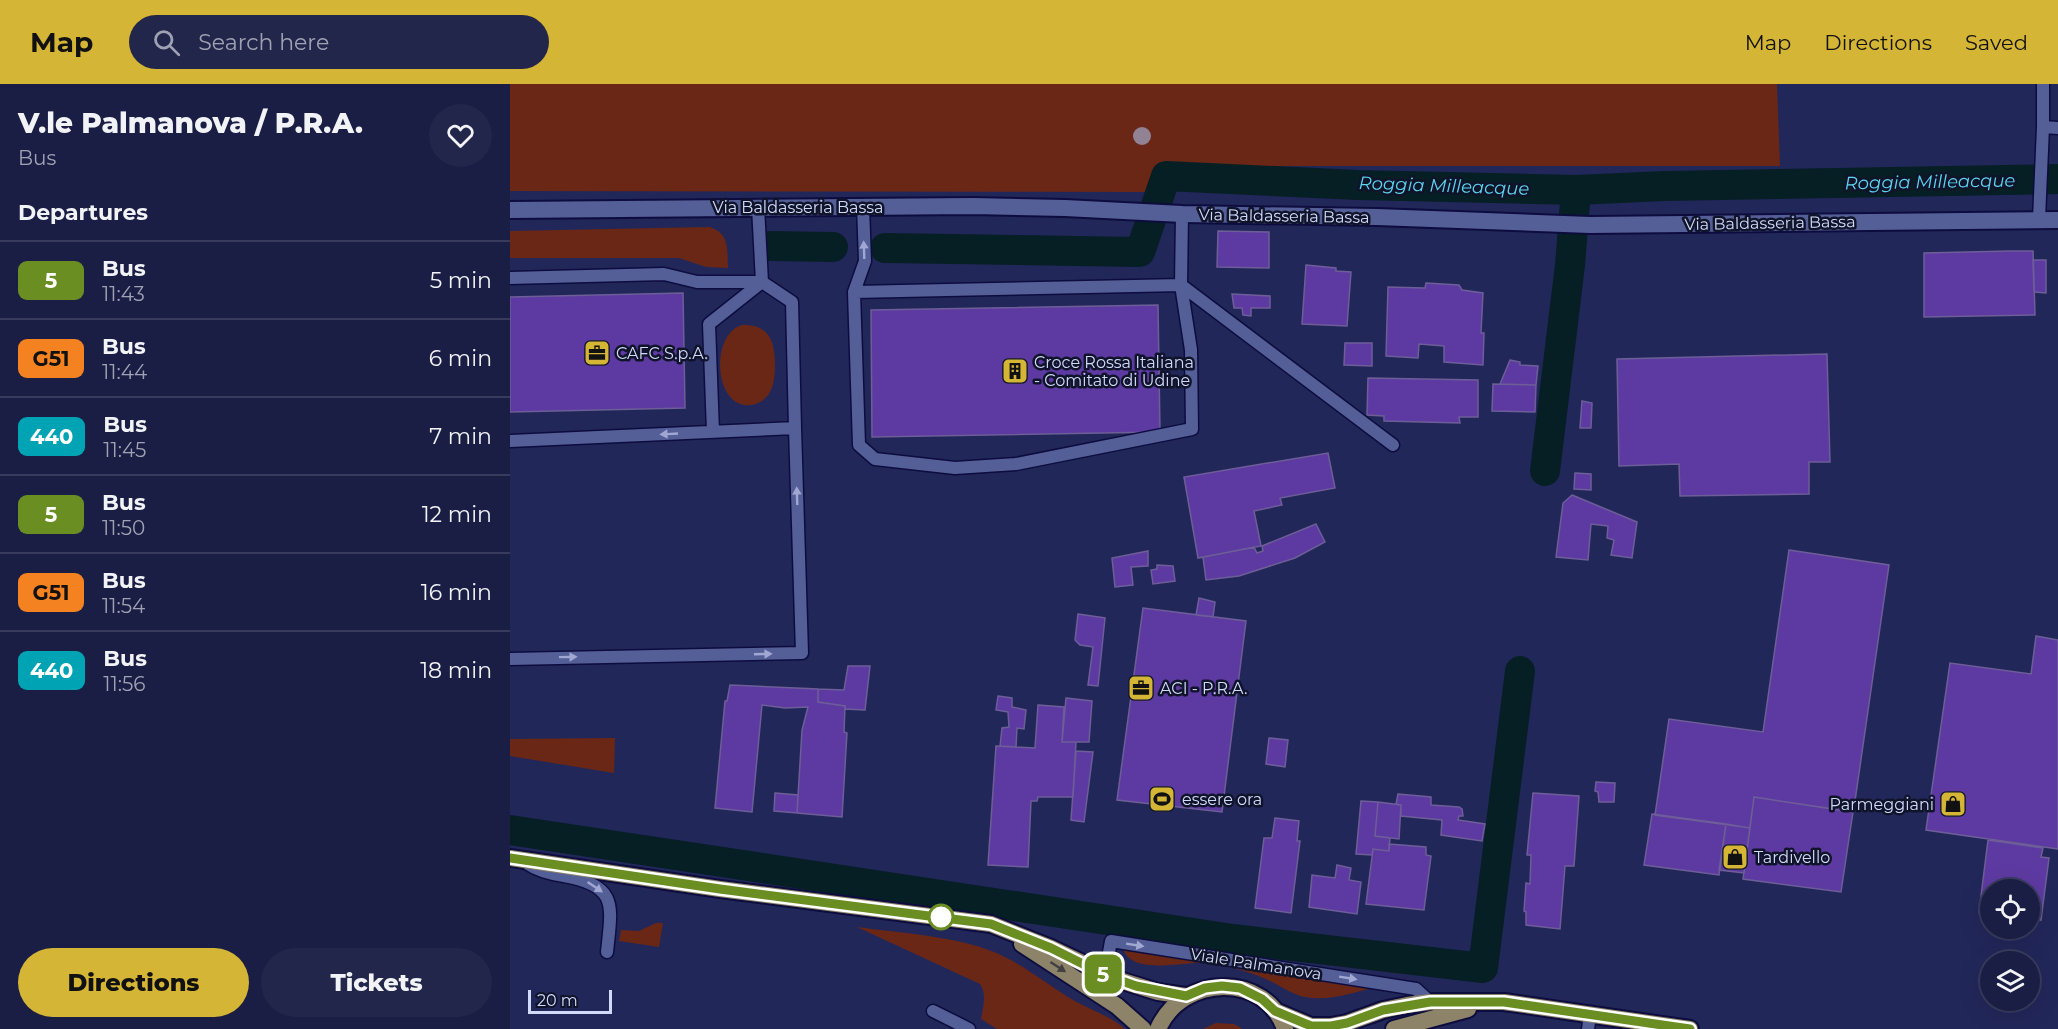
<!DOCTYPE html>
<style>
body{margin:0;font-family:Montserrat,sans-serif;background:#23264b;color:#f1f3f6;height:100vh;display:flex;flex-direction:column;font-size:22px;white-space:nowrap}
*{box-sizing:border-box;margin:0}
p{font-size:20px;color:#9fa2b2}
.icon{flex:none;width:33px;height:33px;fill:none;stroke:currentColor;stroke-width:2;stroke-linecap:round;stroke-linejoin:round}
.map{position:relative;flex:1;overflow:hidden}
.panel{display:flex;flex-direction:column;background:#1a1d44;width:510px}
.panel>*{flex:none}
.badge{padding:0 12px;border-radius:9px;font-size:21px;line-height:39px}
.fabs{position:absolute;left:1470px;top:795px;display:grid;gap:12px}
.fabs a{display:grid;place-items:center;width:60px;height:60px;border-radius:50%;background:#1a1d44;box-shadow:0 6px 24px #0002,0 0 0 2px #383b5d;font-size:30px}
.scale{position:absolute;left:18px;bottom:15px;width:84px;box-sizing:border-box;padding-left:6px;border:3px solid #d2dafa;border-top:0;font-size:16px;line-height:21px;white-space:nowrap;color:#d2dafa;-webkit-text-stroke:4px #10142a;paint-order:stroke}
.map>.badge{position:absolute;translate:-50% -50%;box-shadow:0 0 0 3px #fff}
h2{padding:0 18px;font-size:22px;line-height:54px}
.round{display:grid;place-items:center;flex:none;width:63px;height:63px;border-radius:32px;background:#23264b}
.summary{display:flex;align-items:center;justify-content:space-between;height:102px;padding:0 18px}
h1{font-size:28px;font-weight:800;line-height:45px}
.primary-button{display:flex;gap:12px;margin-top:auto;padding:12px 18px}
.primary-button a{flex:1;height:69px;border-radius:36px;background:#d4b535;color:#111;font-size:24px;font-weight:800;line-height:69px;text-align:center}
.primary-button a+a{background:#23264b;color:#f1f3f6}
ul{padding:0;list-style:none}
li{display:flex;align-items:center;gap:18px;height:78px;padding:0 18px;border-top:2px solid #383b5d}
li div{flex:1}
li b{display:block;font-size:22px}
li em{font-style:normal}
li .badge{min-width:66px;font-weight:700;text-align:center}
header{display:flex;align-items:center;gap:36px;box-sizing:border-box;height:84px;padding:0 30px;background:#d4b535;color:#111}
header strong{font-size:28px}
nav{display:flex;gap:33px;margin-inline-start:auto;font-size:21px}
.search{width:420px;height:54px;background:#23264b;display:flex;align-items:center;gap:15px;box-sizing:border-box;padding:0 21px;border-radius:33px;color:#9fa2b2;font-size:22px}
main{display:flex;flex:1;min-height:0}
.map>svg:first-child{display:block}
.green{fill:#6b2716}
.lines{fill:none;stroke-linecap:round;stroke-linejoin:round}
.canal{stroke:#061f24;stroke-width:30}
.building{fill:#5d3aa1;stroke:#6d5e98;stroke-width:1.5}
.service-casing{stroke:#0d0c3e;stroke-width:15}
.tertiary-casing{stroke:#0d0c3e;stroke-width:20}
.primary-casing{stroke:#0d0c3e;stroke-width:20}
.service{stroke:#545e97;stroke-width:12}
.tertiary{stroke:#545e97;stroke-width:16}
.primary{stroke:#8c8368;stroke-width:16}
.tree{fill:#928295}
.oneway{fill:#a0a8d2}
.oneway2{fill:#424043}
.line-casing{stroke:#fff;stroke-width:14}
.line{stroke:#6b8e23;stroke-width:9}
.stop-dot{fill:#fff;stroke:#6b8e23;stroke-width:3}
.labels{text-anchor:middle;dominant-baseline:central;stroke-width:5;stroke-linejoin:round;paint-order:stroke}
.street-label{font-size:16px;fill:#d2dafa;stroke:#10142a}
.poi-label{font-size:16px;fill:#d2dafa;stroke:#10142a;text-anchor:start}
.water-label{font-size:18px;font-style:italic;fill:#5cd5f0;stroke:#10142a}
</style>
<header>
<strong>Map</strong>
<div class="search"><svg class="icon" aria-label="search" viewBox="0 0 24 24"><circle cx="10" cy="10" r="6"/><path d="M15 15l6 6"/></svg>Search here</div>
<nav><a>Map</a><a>Directions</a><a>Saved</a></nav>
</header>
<main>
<section class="panel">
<div class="summary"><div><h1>V.le Palmanova / P.R.A.</h1><p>Bus</p></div><a class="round"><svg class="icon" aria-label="heart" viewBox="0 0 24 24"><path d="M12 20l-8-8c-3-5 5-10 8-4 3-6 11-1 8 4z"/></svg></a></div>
<h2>Departures</h2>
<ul>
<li><span class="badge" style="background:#6b8e23;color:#fff">5</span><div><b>Bus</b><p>11:43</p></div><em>5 min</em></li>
<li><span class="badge" style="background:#f58220;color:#111">G51</span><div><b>Bus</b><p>11:44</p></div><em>6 min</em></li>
<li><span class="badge" style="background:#00a3b4;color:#fff">440</span><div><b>Bus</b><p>11:45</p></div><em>7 min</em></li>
<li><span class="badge" style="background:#6b8e23;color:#fff">5</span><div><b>Bus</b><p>11:50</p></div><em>12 min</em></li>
<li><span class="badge" style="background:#f58220;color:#111">G51</span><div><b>Bus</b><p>11:54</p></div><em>16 min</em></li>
<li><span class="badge" style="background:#00a3b4;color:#fff">440</span><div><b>Bus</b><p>11:56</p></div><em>18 min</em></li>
</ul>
<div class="primary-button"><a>Directions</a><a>Tickets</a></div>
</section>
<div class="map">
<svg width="1548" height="945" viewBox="0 0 1548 945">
<rect width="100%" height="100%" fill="#22275a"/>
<path class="green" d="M0,0h1267l3,82h-617l-9,26 -644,-1z
M199,143c21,6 18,22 19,41l-22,-1 -27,-9h-169v-27z
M232,241c27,-1 33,16 33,40 0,17 -3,36 -23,40 -38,6 -43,-70 -10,-80z
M105,654l-1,35 -104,-17v-17z
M146,839h7l-4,24 -40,-6 2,-11 18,1z
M347,843c43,6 98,9 137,25 29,12 52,32 79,48 17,10 38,16 52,29h-128l-16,-10c2,-12 6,-25 -1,-35z
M613,865l257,37c-21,5 -45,14 -68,12 -17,-1 -27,-10 -42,-17 -19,-9 -40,-15 -62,-18 -23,-3 -74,14 -85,-14z
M706,939l18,1 9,5h-40z"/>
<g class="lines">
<path class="canal" d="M260,162l63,1
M375,164l255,4 26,-76 192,9 218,5 88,-4 394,-7
M1035,387l25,-206 6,-75
M0,746l723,109 250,29 37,-297"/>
</g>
<path class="building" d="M708,147l51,1v36l-52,-1z
M1500,167h23l2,64 -111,2v-64z
M1523,176h13v33l-12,-1z
M796,181l30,3v3l15,1 -4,54 -45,-2z
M916,199l33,2 3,5 21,3 -2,40h3l-1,32 -39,-3v-16l-25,-2 -1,14 -32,-2 2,-69 37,1z
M173,209l2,115 -175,4v-115z
M722,210l38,2v12h-19v8l-8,-1 -1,-7h-8z
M648,221l2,127 -288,5 -1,-127z
M835,259h27v23l-28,-1z
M1317,270l3,108h-21v32l-129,2 -1,-32 -60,2 -2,-107z
M1000,276l10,2v3l18,1 -2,19 -36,-1z
M858,294l110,2v37h-19l1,6 -76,-2v-5l-17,-1z
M983,300l43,1 -1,27 -43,-1z
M1072,317l10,2 -1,25h-11z
M818,369l7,35 -55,10 2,7 -28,6 7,35 -63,12 -14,-81z
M1065,389l16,1v16l-17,-1z
M1062,411l65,27 -5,36 -21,-3 3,-15 -7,-2 1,-12 -17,-2 -3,36 -32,-3 7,-54z
M806,440l9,18 -30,16 -56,18 -33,4 -3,-23 51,-10 3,6 6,-2 -1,-5z
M1279,466l100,15 -34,236h-2l-2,11 -97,-15 -4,31 -95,-13 14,-96 94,13z
M638,467v15l-17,1 2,18 -18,2 -3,-29z
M647,481l16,1 2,15 -22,3 -2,-14 6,-1z
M689,514l16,4 -2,15 -17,-2z
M633,524l103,13 -24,191 -105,-12z
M568,530l27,4 -7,68 -10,-1 5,-38 -13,-2 -5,-5z
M1526,552l22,4v209l-132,-19 24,-167 81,11z
M338,582h22l-5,44 -20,-1v-3l-27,-4v-13l26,1z
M220,601l88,4v13l27,4 -1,26 3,1 -5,84 -45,-4 5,-83 6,-23 -23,1 -23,-3 -10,107 -37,-4 10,-107h2z
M488,612l14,2v9l14,3 -2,19 -7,-1 -1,19 -16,-1 2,-18 7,-1 -1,-15 -12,-2z
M556,614l26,3 -3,41h-27z
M528,621l26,2 -2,35h14l-3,55h-35l-1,4h-6l-3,66 -40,-2 8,-119 39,2z
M759,654l19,2 -3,27 -19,-3z
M566,667l17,1 -9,70 -13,-2z
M1086,698l19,1 -1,19h-15l-1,-10 -3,-1z
M265,709l23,2 -1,18 -23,-2z
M1023,709l46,3 -5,70h-9l-5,63 -34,-4v-13l-2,-1 2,-28 4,1 1,-29h-4z
M888,710l33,3v8l28,2 3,2 1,7h-4l-1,4 27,4 -3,17 -41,-6 1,-15 -41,-4v-11l-5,-1z
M1244,713l99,15 -12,80 -98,-13z
M851,717l17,1 -3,34 15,2 -1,13 -16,-2 -1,6 -16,-1z
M868,718l23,3 -2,34 -24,-3z
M1142,730l74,10 -7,51 -75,-10z
M765,734l24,3 -2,20h3l-9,72 -36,-5 9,-70h8z
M1216,740l24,4 -6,45 -25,-3z
M1478,756l55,8 -2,9 8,1 -8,62 -11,-2v-28h-40v23l-11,-1z
M879,760l37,3v8l5,1 -7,54 -58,-6 7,-55 16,2z
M827,781l14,3 -2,12 12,2 -4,32 -48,-7 3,-32 23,3z"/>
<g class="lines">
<g class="service-casing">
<path id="service" d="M1533,43v-43
M248,123l4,75 30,20 3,126
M672,130l-1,71 212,160
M1529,135l4,-92 15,1
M0,194l154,-4 33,8h65
M671,201l10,65 1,79 -176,35 -61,4 -80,-9 -16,-14 -5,-153z
M344,208l11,-31 -2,-55
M203,348l-4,-108 53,-42
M0,357l285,-13 7,225 -292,6
M18,780c10,7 23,10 36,12 54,10 48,28 43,76
M595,891l6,-34 305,48 14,13
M423,927l36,18
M1078,945l2,-14"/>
</g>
<g class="tertiary-casing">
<path id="tertiary" d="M0,126l463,-4 92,2 117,6 195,3 213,8 468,-5"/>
</g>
<g class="primary-casing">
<path id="primary" d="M0,774l210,31 271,35 60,24 65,31 42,13 28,4
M512,860l95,62 26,23
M765,927l36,15h20l16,-3 36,-13 24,-5 23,-3h74l186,27
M648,945c24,-55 108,-57 127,0
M884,945l74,-20"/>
</g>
<use href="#service" class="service"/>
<use href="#tertiary" class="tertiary"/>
<use href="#primary" class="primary"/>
</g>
<circle class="tree" cx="632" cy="52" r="9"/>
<defs><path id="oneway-solid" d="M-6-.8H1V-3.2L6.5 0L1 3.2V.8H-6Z" transform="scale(1.5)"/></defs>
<g class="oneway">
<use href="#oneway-solid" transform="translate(354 166) rotate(-92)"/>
<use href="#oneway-solid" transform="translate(159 350) rotate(177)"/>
<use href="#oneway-solid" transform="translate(287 412) rotate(-92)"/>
<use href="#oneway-solid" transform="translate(253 570) rotate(-2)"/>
<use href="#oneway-solid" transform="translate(58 573) rotate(-1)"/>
<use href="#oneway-solid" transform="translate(85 803) rotate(34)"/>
<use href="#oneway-solid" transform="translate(625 861) rotate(9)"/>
<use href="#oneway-solid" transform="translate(838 894) rotate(9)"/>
</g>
<use class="oneway2" href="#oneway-solid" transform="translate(548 883) rotate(33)"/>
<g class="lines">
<g class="line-casing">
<path id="line" d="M0,774l210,31 271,35 60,24 54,27 31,11 50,10 19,-8 17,-2 18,2 22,11 13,12 36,15h20l16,-3 36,-13 47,-8h74l186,27"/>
</g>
<use href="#line" class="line"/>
</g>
<defs>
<g id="office-square" transform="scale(1.35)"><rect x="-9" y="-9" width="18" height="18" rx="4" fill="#d4b535" stroke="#10142a"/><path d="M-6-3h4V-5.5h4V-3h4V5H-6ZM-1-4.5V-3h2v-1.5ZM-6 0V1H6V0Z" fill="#111"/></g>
<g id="building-square" transform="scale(1.35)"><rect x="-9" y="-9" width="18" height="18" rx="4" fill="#d4b535" stroke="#10142a"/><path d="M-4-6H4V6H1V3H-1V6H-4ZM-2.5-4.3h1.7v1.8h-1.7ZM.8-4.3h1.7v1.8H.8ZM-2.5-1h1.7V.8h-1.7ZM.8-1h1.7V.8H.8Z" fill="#111"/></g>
<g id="stadium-square" transform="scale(1.35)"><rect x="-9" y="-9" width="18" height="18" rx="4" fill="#d4b535" stroke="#10142a"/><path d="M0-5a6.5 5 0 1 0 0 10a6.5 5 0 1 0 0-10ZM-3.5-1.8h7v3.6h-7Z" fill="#111"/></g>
<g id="shop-square" transform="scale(1.35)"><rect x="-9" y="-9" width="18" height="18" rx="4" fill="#d4b535" stroke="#10142a"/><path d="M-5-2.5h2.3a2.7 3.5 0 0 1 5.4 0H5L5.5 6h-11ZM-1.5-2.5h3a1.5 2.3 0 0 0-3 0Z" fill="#111"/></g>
</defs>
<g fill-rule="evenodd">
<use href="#office-square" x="87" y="269"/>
<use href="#building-square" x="505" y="287"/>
<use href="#office-square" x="631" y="604"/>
<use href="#stadium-square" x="652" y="715"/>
<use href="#shop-square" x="1443" y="720"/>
<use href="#shop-square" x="1225" y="773"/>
</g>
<circle class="stop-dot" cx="431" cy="833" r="12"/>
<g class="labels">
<g class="street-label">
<text x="288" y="123">Via Baldasseria Bassa</text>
<text transform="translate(774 132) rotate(1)">Via Baldasseria Bassa</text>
<text transform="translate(1260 139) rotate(-1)">Via Baldasseria Bassa</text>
<text transform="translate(746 880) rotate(9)">Viale Palmanova</text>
</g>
<g class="poi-label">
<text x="106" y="269">CAFC S.p.A.</text>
<text x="524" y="278">Croce Rossa Italiana<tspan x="524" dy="18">- Comitato di Udine</tspan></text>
<text x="650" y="604">ACI - P.R.A.</text>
<text x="672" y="715">essere ora</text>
<text x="1424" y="720" text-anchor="end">Parmeggiani</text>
<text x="1244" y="773">Tardivello</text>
</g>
<g class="water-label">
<text transform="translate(1420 98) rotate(-1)">Roggia Milleacque</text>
<text transform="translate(934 102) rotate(2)">Roggia Milleacque</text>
</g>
</g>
</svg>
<div class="fabs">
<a><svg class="icon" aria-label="locate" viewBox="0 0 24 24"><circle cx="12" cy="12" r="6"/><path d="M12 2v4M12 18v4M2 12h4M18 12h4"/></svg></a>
<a><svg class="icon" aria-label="layers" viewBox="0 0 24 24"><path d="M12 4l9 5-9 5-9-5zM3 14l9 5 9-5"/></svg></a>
</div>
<div class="scale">20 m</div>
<b class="badge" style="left:593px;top:890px;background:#6b8e23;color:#fff">5</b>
</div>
</main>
